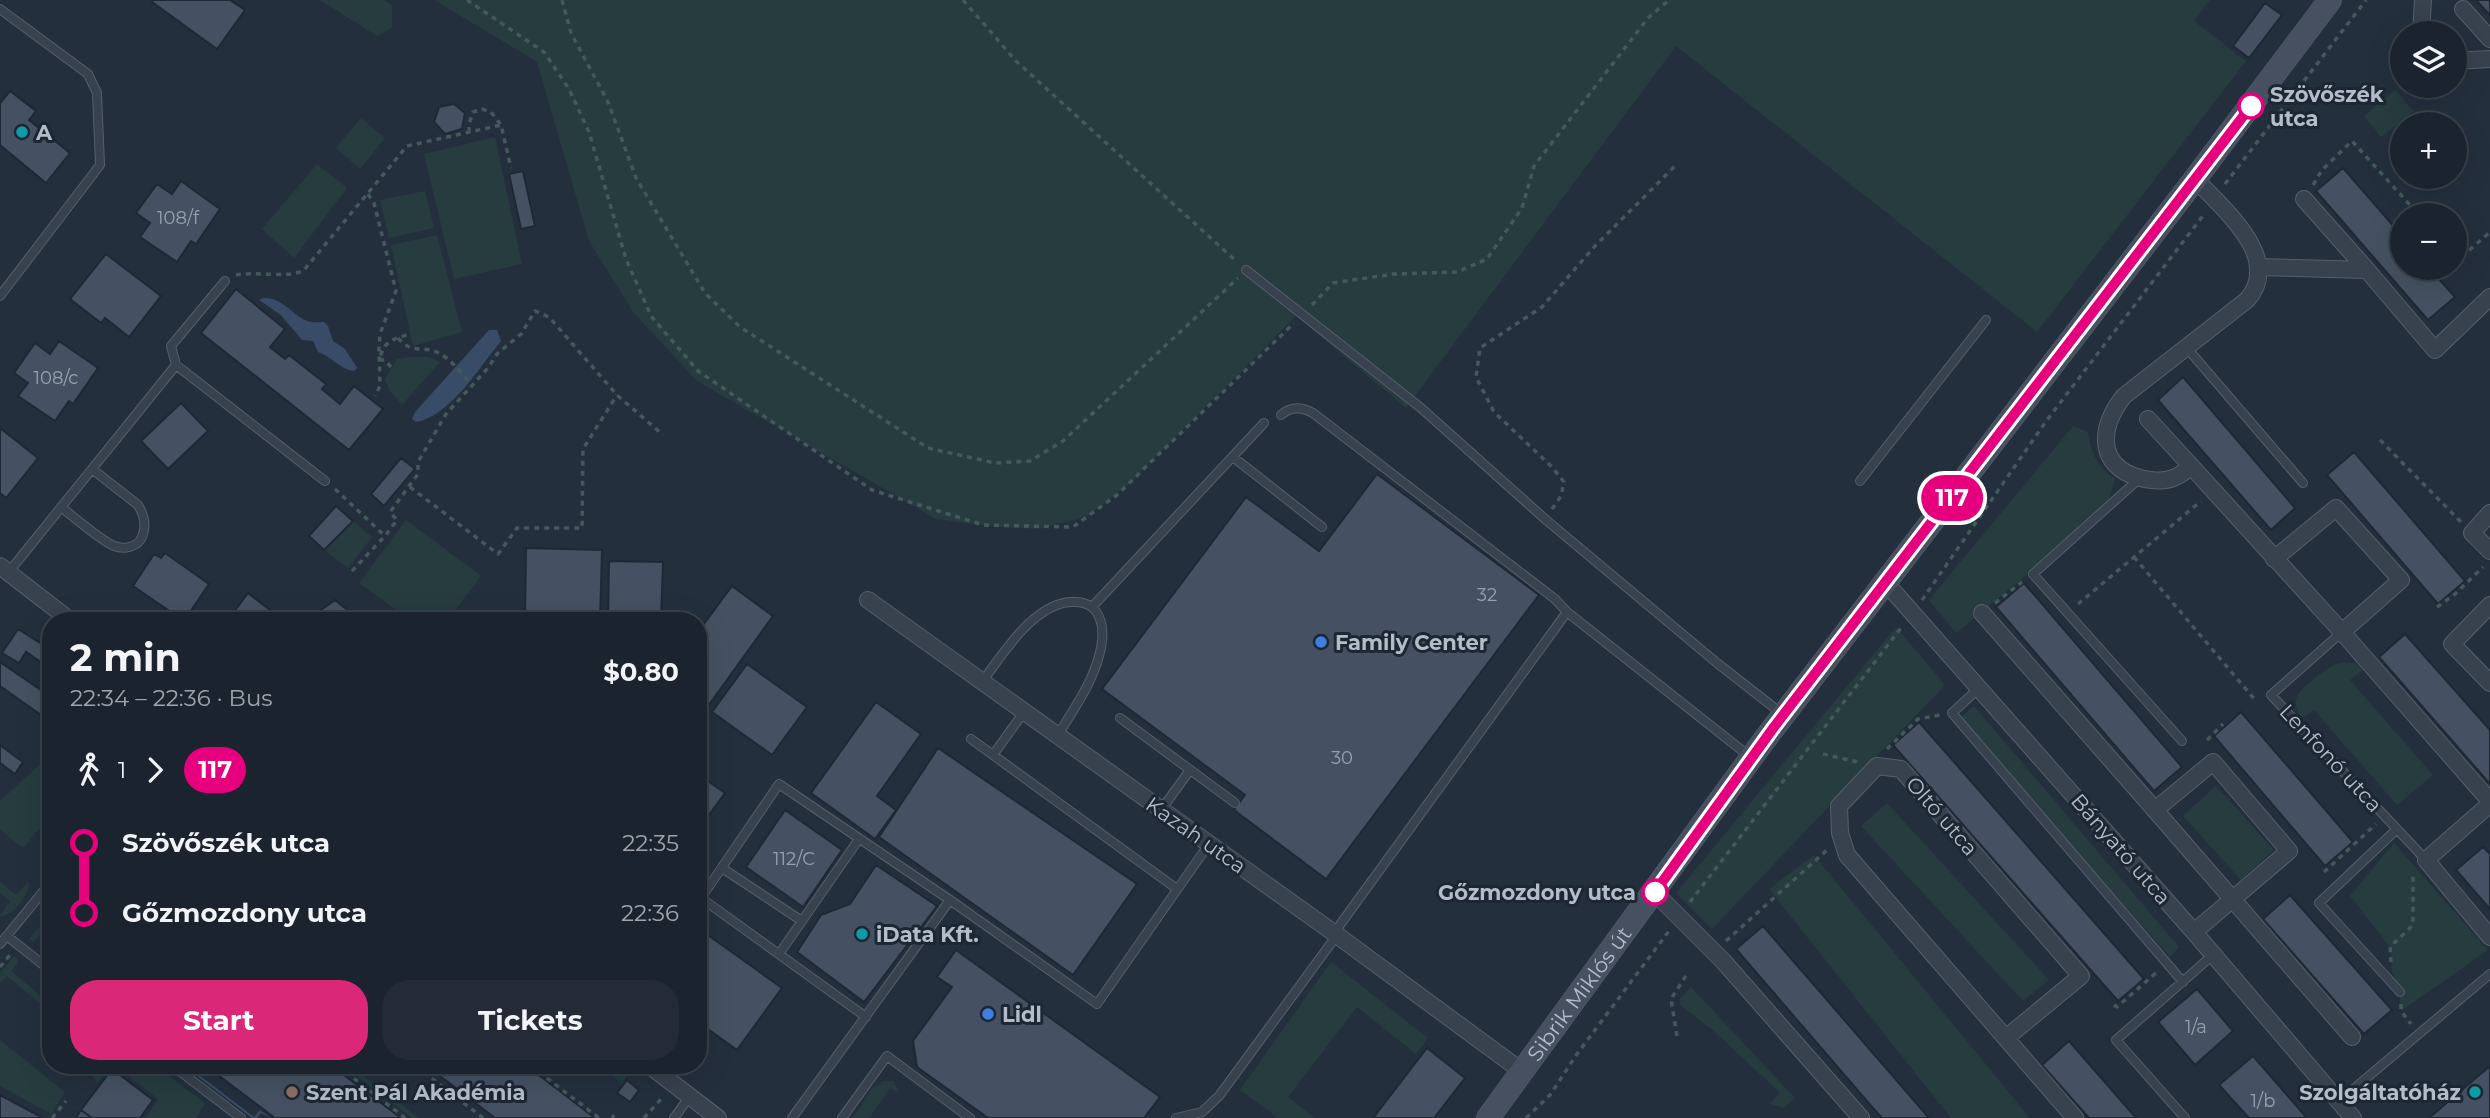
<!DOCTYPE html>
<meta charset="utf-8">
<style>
body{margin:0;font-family:Montserrat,sans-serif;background:#242b36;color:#f1f3f6;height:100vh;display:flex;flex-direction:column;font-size:26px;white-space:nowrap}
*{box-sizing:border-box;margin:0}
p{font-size:23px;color:#a0a4aa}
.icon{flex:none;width:38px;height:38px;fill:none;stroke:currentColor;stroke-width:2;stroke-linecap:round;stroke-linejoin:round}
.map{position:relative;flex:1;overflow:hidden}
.details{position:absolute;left:42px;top:612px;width:665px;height:462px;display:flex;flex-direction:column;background:#1b232e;border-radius:28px;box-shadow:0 7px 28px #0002,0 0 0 2px #39404a}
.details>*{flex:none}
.badge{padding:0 14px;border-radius:23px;font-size:24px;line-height:46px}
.fabs{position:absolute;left:2390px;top:21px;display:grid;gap:14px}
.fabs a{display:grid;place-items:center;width:77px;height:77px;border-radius:50%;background:#1b232e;box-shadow:0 7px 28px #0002,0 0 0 2px #39404a;font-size:35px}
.map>.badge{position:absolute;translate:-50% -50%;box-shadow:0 0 0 4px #fff}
.legs{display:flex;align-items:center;gap:10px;height:77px;padding:0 28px;font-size:23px}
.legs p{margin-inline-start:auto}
.summary{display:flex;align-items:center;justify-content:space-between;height:119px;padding:0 28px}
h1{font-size:38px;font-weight:700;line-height:52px}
.button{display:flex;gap:14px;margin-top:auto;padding:14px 28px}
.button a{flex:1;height:80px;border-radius:28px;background:#db2777;color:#fff;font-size:28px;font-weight:700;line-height:80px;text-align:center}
.button a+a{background:#242b36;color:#f1f3f6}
ul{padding:0 28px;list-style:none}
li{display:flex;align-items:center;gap:24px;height:70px;font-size:26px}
li i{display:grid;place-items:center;width:10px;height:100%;margin:0 9px;background:currentColor}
li i::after{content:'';width:18px;height:18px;margin:-9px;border:5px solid;border-radius:50%;background:#1b232e}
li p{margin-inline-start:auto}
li:first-child i{background:linear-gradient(#0000 50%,currentColor 0)}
li:last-child i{background:linear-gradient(currentColor 50%,#0000 0)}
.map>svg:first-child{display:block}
.green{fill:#263c3f}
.water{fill:#394c67}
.building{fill:#455162;stroke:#1f2835;stroke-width:2}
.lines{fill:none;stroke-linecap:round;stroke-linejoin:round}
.lane-casing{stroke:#565f6c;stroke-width:10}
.street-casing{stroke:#565f6c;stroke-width:18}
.secondary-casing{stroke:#565f6c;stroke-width:24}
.path{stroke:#44595c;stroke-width:3.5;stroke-dasharray:5 5;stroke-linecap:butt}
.lane{stroke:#38414e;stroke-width:8}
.street{stroke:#38414e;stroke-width:16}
.secondary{stroke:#465061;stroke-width:23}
.line-1-casing{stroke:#fff;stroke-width:16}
.line-1{stroke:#e6007e;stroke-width:10}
.stop-1-dot{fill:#fff;stroke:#e6007e;stroke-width:3.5}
.culture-dot{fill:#0f9aa8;stroke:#1d2633;stroke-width:2.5}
.shop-dot{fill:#3f7fe0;stroke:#1d2633;stroke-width:2.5}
.education-dot{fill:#8d6e63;stroke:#1d2633;stroke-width:2.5}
.labels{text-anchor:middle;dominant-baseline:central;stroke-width:6;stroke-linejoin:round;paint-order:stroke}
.number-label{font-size:18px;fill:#98a1af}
.stop-label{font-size:21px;font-weight:bold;fill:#b4bcc9;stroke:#1d2633;text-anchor:start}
.poi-label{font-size:21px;font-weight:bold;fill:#b4bcc9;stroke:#1d2633;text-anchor:start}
.street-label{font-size:21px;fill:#b4bcc9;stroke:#1d2633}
</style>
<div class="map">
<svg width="2490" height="1118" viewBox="0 0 2490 1118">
<rect width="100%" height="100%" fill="#242f3e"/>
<path class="green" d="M320,0h64l8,5v23l-15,8z
M434,0h1776l-16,21 52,40 -209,271 -361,-286 -270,362 -110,-92 -166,167 -42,33 -49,13 -42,-2 -61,-8 -239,-138 -64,-69 -44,-71 -52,-179z
M2395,90l19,21 -33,26 -17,-21z
M361,118l24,20 -25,31 -24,-21z
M495,137l27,127 -68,15 -30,-125z
M317,164l30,24 -53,70 -32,-29z
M425,191l9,37 -45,10 -9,-38z
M437,235l25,97 -49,14 -22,-101z
M410,357h18l12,5 -38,43 -13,-15 -4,-11 12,-20z
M2073,426l15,6c3,21 9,34 27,47l-9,30 -150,124 -27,-33z
M406,520l75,56 -34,45h-36l-52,-38z
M353,521l19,16 -24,31 -24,-18z
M1896,627l49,58 -233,244 -36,-36z
M2344,662l12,1 7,7 -13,10 83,95 -36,30 -83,-95 -12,8c-14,-20 -2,-27 13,-40 10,-8 17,-14 29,-16z
M1974,706l205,241 -9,10 -211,-238z
M51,754v61l-28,33 -23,-18v-29z
M2216,786l58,64 -33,30 -58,-64z
M1887,803l162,177 -26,21 -162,-175z
M2394,843l94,107 -87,61 -1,-19 -8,-20 -2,-25 -40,-51z
M1814,855l216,263h-79l-182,-229z
M0,882l16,13 12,-13 1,4c-4,13 -15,29 -29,30l10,-15 -10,-8z
M51,913v21l-6,-5 -11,13 -5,-3z
M14,956l5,5 -8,10 40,33v9l-44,-37 -7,8v-11z
M1331,962l97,76 -12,16 -59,-47 -69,90 27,21h-37l-38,-28z
M1691,987l104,111 -11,10 -14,-4 10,-11 -64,-60 -36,-28v-6z
M0,1040l65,52 -14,22 -51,-28z
M89,1066h22l-14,17 -7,-12z
M115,1066h41l49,37 -9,15h-50l12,-19z
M343,1066h7l69,52h-7z
M600,1066h20l9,7 -7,10z
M883,1081h11l5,12 -9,-5 -21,30h-16l20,-31z"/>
<path class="water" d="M263,298c19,-1 28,16 44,23 5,2 12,1 17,1l4,4 5,15 12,8 12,19 -3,3c-13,-1 -23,-15 -36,-19l-5,-11 -11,-1 -21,-25 -22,-15z
M489,330h8l4,11c-21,25 -50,75 -85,81l-4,-3 3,-7z
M194,1071l60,46 6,-7 11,8 -10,-5 -4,5h-5l-59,-45z"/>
<path class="building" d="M153,0h77l15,10 -28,39 -65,-47z
M2476,0h14v15z
M2265,3l17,12 -33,43 -16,-12z
M10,91l26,20 -7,9 41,33 -24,30 -46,-38v-42z
M454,104l11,9 -3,16 -17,5 -11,-12 5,-15z
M2343,168l60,69v31h26l26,29 -27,23 -112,-129z
M523,171l12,55 -14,3 -12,-55z
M181,181l39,28 -24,35 -5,-3 -14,21 -37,-25 10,-14 -14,-10 21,-29 15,10z
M106,254l55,42 -32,41 -24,-19 -4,5 -31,-24z
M236,289l49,40 -15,18 15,12 4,-4 37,29 -4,5 18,15 14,-18 29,23 -34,41 -148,-117z
M59,341l39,27 -25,36 -4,-3 -14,20 -37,-25 10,-13 -14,-10 21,-30 15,11z
M2183,377l112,131 -24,22 -113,-130z
M181,403l27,28 -40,38 -27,-28z
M0,428l38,30 -32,40 -6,-5z
M2354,452l111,129 -27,23 -111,-129z
M401,458l14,11 -31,37 -13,-12z
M1377,474l162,121 -213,284 -92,-69 11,-15 -143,-106 144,-192 73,54z
M336,506l17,15 -29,29 -15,-14z
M526,548l76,2 -2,71h-75z
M165,553l44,31 -25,37 -51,-35 21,-32 7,4z
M609,561l54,1 -2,59h-53z
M2024,583l158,184 -28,24 -158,-184z
M732,586l41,30 -67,93 -8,-5v-72z
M248,593l26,20 -6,8h-41z
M335,600l26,21h-55l2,-2z
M18,629l33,21v19l-25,-17 -7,11 -17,-10z
M2405,634l85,96v54l-111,-127z
M0,662l51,35v25l-51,-36z
M747,664l60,43 -35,48 -60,-43z
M876,702l45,32 -44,62 19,14 -21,29 -64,-46z
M2241,712l112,130 -28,24 -111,-130z
M1919,722l225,257 -26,22 -225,-256z
M0,745l23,17 -8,12 -15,-11z
M938,748l199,136 -64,91 -194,-138z
M698,774l27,19 -27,37z
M785,810l57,40 -39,57 -57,-40z
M2483,847l7,7v55l-34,-39z
M876,865l61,41 -73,96 -67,-50 24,-37 29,-11z
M2290,895l102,115 -28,24 -101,-115z
M1763,926l166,192h-47l-10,-11 -136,-158z
M698,928l84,60 -45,62 -39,-28z
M956,950l204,147 -16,21h-156l-71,-51 -4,-26 39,-54 -15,-10z
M2197,989l36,42 -38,34 -37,-43z
M2069,1041l67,77h-47l-47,-53z
M1427,1048l38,30 -31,40h-61z
M2253,1056l53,61 -1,1h-56l-30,-33z
M206,1066h126l69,52h-126z
M427,1066h100l68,52h-100z
M2490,1066v52h-61z
M112,1069l41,31 -13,18h-48l-11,-8z
M627,1080l12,10 -9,12 -13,-9z
M0,1095l43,23h-43z
M81,1110l11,8h-16z"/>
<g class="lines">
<g class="lane-casing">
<path id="lane" d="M0,9l88,65 9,19 3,72 -100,131
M1246,270l175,138 124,111 172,144 64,50
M2186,347l117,136
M176,365l-5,-19 54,-65
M1281,415c10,-9 21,-8 32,-2l242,186 12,13
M1233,457l89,70
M2140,478l-107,96 149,167
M1860,481l126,-161
M61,507c14,11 39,33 53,39 10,4 24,1 28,-9 5,-11 2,-22 -4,-32l-46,-36
M8,573l168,-208 149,116
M1092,607l172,-184
M2342,632l-71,63 155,165
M982,682c21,-28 54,-83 94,-80 7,0 15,3 19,8 10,13 8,32 4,46 -8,30 -27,55 -42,81
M1979,688l-27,25 231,269
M1120,718l115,85
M971,739l206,150
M993,755l31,-43
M1161,810l29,-40
M2397,829l-78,74 81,89
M722,868l80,53
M1334,933l233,-321 182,144
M7,936l44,35
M0,944l51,-62
M779,954l80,-115
M866,1017l-165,-119 78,-114 171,116 147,104 112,-160
M173,1066l68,52
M2338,1102l152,-128
M674,1118l16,-22
M792,1118l158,-218
M842,1118l45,-62 83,62
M1176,1118l26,-6 17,-16 118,-161
M2185,1118l-69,-78 98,-86"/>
</g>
<g class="street-casing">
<path id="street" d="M2463,9l27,30
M2421,33l2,-33
M2455,61l35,-2
M2195,179c27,29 89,79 52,121l-123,96c-24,29 -29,70 16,82 9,2 24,4 33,0 6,-2 12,-7 19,-11l150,165 148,169
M2304,199l63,71
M2258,267l109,3 68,80 55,-53
M2148,419l44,48
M2490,513l-18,20 18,18
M2274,559l62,-51 65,72 -59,52
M0,566l71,55
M1886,583l308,349 159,186
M868,600l466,333 189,139
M2490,605l-38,39 38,39
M1982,613l173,197
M2490,804l-64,56 64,77
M1654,892l70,70 137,156
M2194,932l95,-81 -76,-89 -58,48 197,227
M2006,1038l75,-62 -180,-207 -24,-3 -38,40 1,27 7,22 228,263
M650,1066l68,52"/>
</g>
<g class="secondary-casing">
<g id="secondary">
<path id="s1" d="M1488,1118l277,-379 430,-560 135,-179"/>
</g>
</g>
<path class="path" d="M467,0l77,52 25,37 20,43 37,127 25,57 47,55 174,119 111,35 90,2 44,-32 177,-172
M562,0l9,33 37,69 28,76 69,115 35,34 188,121 67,15 35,-2 33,-20 175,-163
M963,0l53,61 220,200
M469,132v-8l4,-12 9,-3 9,3 10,13
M2225,184l141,-184
M2313,185l9,-15 30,-29 67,74
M368,194l6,9 22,88 -16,43 -1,15 1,37 -5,10
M2455,256l3,4 32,-28
M236,275c20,-4 53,4 68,-5l103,-124 94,-21 10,43
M1312,305l21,-22 60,-9 64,-2 30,-13 35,-51 12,-42 114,-148 21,-18
M398,338c14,17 25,7 41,15 13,7 23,21 33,32
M391,367l-6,-7h-6c6,-20 12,-20 31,-26
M2380,440l81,82
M410,487l88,67 19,-26h65l1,-79 34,-54
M335,489l50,47
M1552,509l9,-13 3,-14 -12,-15 -58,-55 -18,-35 4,-29 62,-41 53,-61 81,-81
M2134,557l122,144
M352,571l33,-35 12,-16 -7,-8 28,-38v-12l28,-48 42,-46 9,-14 24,-20 14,-23 14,6 68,78 46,40
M1922,600l125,-180 158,-207
M1995,603l27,-21
M2078,604l123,-103
M2437,607l18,-13 28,-27
M2207,740l16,-16
M1887,749l31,-30 22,-4
M1823,754l35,8
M2324,872l52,-48
M1690,902l211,-274
M1726,941l101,-91
M2391,962l-1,-15 23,-22v-53
M0,967l10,-12
M2401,1004v7l10,13
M2114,1005l3,2 40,-35
M1677,1036l-6,-37 16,-25
M338,1066l67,52
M416,1066l67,52
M531,1066l68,52
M458,1099l4,-6
M52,1118l14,-17
M612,1118l2,-3
M644,1118l19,-21
M1526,1118l24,-23 27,-41 92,-123"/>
<use href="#lane" class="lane"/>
<use href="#street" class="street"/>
<use href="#secondary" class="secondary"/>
</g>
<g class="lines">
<g class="line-1-casing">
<path id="line-1" d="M1655,892l119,-165 477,-621"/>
</g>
<use href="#line-1" class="line-1"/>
</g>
<g class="stop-1-dot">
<circle cx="2251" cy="106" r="12"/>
<circle cx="1655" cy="892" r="12"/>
</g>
<g class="culture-dot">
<circle cx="22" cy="132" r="7"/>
<circle cx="862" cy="934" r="7"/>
<circle cx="2475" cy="1092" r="7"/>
</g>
<g class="shop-dot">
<circle cx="1321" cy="642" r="7"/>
<circle cx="988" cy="1014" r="7"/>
</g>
<circle class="education-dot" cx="292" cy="1092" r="7"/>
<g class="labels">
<g class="number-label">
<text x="178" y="218">108/f</text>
<text x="56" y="378">108/c</text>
<text x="1487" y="595">32</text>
<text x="1342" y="758">30</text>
<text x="794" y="859">112/C</text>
<text x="2196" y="1027">1/a</text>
<text x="2263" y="1101">1/b</text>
</g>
<g class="stop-label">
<text x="2270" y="94">Szövőszék<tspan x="2270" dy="24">utca</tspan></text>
<text x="1636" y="892" text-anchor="end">Gőzmozdony utca</text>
</g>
<g class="poi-label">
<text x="36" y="132">A</text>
<text x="1335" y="642">Family Center</text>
<text x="876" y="934">iData Kft.</text>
<text x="1002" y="1014">Lidl</text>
<text x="306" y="1092">Szent Pál Akadémia</text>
<text x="2461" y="1092" text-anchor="end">Szolgáltatóház</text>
</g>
<g class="street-label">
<text transform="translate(2331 758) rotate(47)">Lenfonó utca</text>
<text transform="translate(1942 816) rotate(49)">Oltó utca</text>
<text transform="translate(1196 835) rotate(35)">Kazah utca</text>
<text transform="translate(2121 849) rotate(49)">Bányató utca</text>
<text stroke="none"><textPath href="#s1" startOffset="154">Sibrik Miklós út</textPath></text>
</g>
</g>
</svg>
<div class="fabs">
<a><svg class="icon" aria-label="layers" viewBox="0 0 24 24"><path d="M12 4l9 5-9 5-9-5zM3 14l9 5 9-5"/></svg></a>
<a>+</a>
<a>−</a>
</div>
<b class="badge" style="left:1952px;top:498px;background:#e6007e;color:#fff">117</b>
<section class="details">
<div class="summary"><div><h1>2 min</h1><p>22:34 – 22:36 · Bus</p></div><b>$0.80</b></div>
<div class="legs"><svg class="icon" aria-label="walk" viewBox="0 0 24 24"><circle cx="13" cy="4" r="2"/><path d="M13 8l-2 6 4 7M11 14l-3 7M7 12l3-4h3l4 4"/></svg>1<svg class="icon" aria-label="forward" viewBox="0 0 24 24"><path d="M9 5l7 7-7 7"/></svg><b class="badge" style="background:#e6007e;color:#fff">117</b></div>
<ul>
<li><i style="color:#e6007e"></i><b>Szövőszék utca</b><p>22:35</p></li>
<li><i style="color:#e6007e"></i><b>Gőzmozdony utca</b><p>22:36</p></li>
</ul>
<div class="button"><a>Start</a><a>Tickets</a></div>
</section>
</div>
